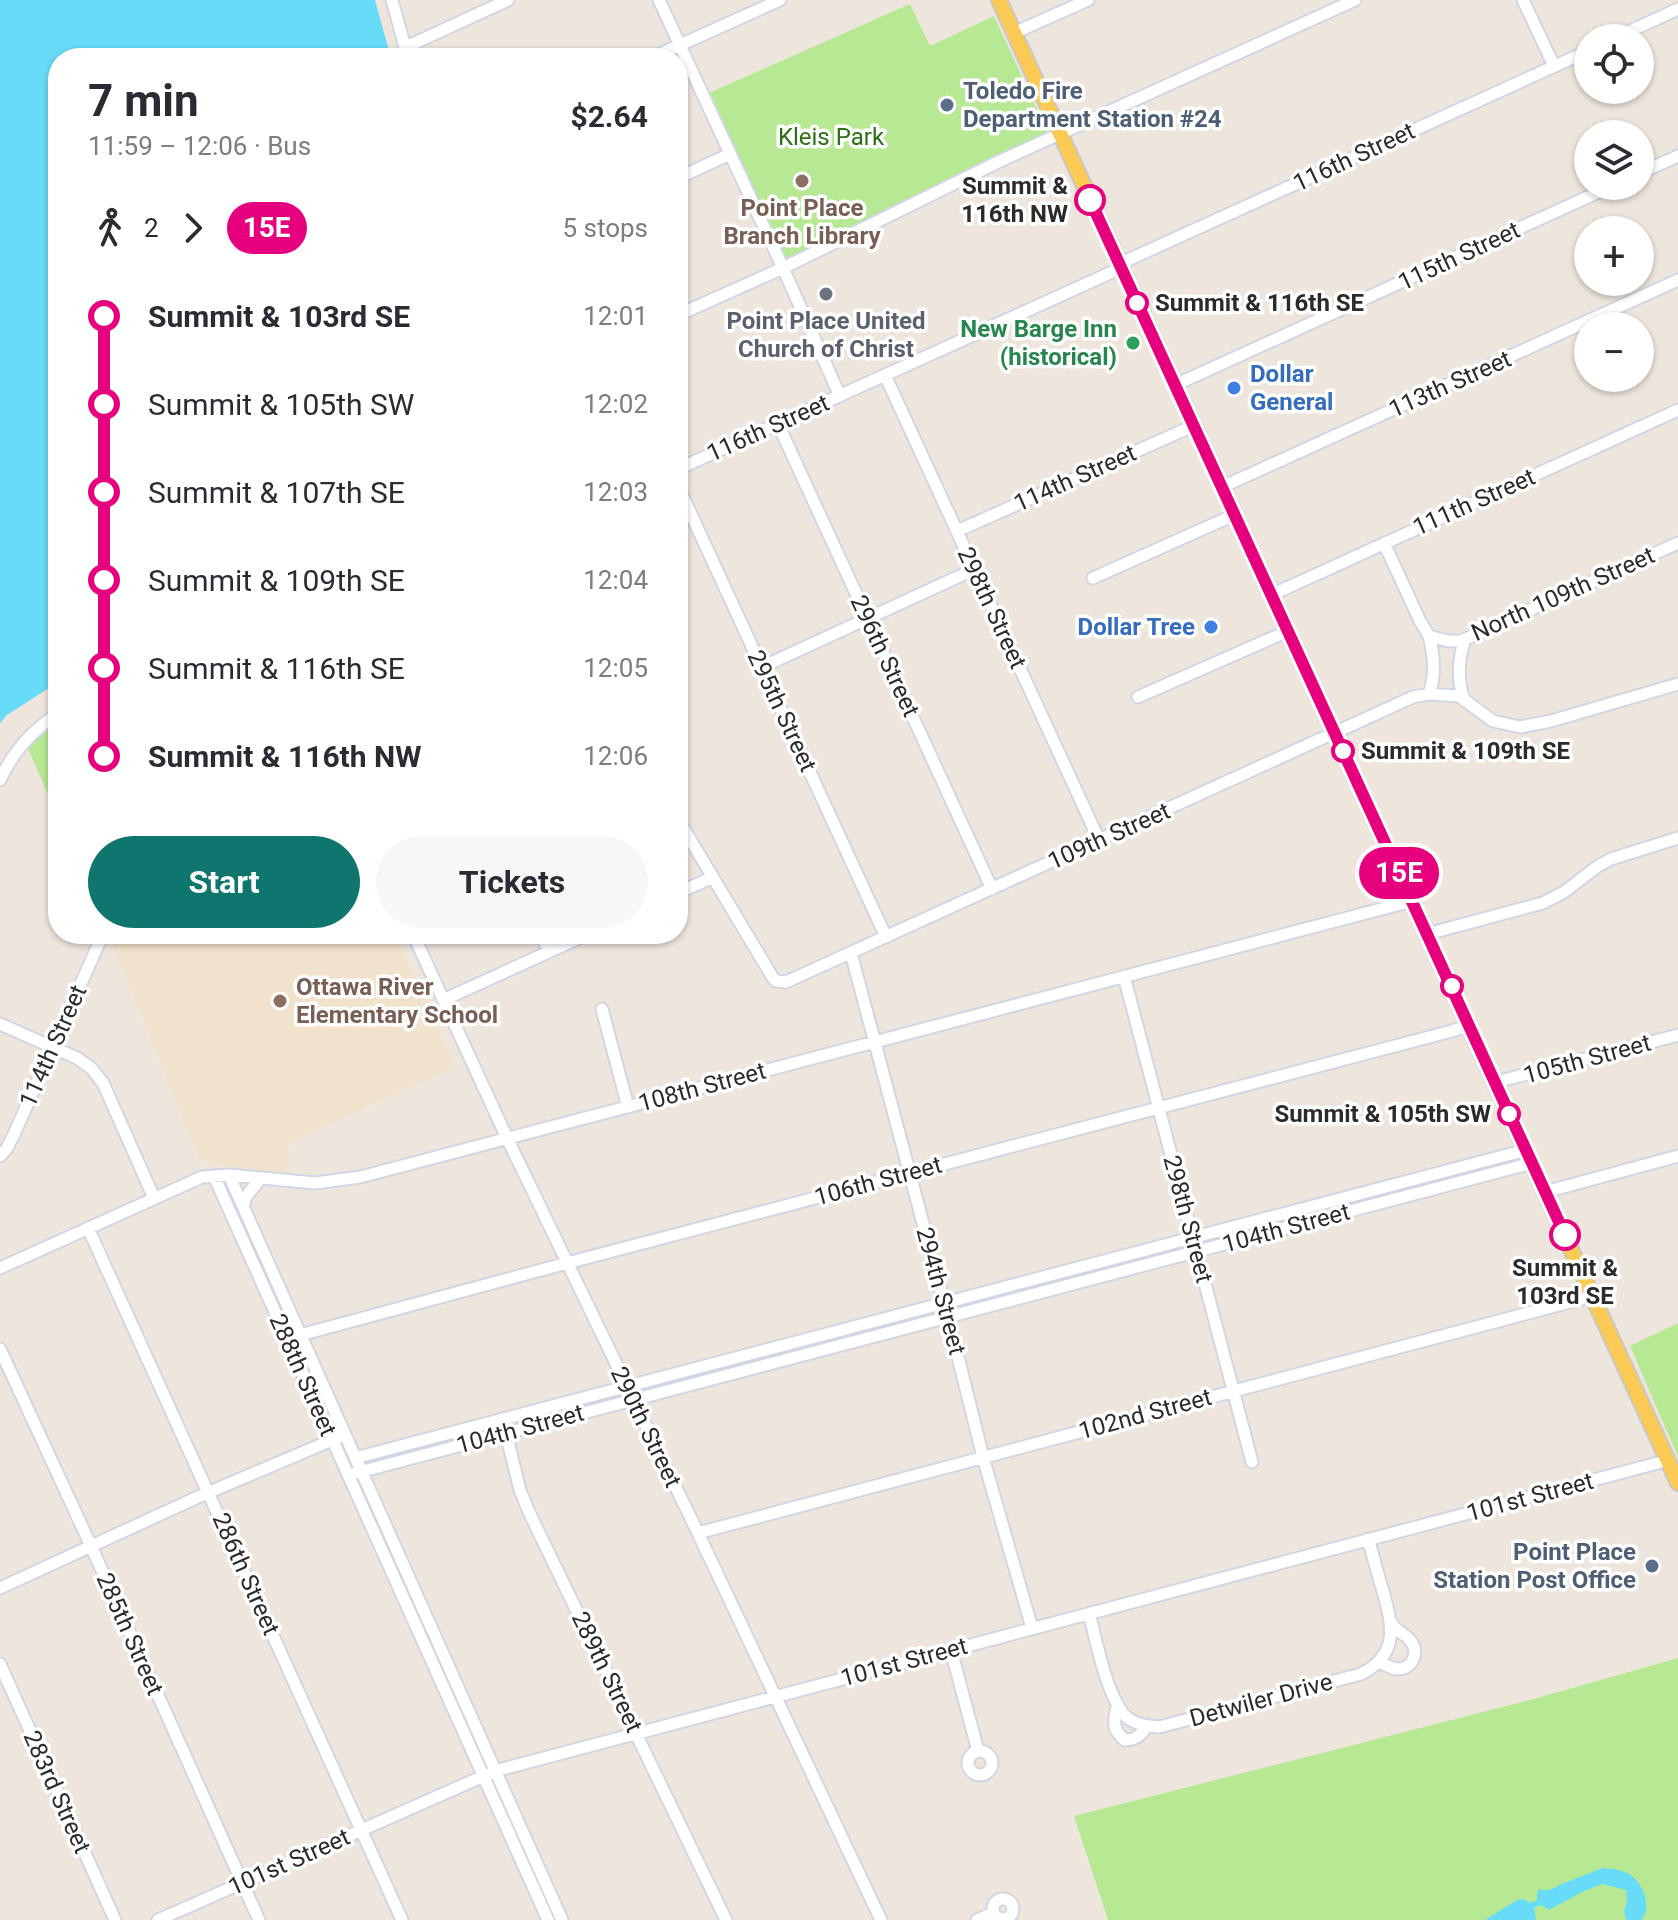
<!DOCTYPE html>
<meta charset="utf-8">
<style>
body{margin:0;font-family:Roboto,sans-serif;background:#f7f7f7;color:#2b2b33;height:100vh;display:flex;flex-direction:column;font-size:30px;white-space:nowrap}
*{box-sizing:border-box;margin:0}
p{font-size:26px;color:#7c7c81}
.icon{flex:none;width:44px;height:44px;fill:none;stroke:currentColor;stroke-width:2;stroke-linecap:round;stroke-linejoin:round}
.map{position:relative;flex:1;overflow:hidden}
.side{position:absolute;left:48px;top:48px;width:640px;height:896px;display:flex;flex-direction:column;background:#fff;border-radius:32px;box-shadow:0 2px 6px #0004}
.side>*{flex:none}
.badge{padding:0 16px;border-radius:26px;font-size:28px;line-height:52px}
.fabs{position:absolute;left:1574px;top:24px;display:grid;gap:16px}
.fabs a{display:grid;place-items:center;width:80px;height:80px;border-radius:50%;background:#fff;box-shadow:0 2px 6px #0004;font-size:40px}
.map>.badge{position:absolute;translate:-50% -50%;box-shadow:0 0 0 4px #fff}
.legs{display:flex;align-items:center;gap:12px;height:88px;padding:0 40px;font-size:26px}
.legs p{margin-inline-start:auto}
.headline{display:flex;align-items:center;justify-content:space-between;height:136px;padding:0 40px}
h1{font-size:44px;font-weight:700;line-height:60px}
.cta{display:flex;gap:16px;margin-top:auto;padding:16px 40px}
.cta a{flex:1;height:92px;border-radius:48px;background:#0f766e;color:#fff;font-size:32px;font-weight:700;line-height:92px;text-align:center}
.cta a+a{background:#f7f7f7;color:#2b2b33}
ul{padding:0 40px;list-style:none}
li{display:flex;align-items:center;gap:28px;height:88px;font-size:30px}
li i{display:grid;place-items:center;width:12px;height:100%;margin:0 10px;background:currentColor}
li i::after{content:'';width:20px;height:20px;margin:-10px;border:6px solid;border-radius:50%;background:#fff}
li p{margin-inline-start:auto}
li:first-child i{background:linear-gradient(#0000 50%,currentColor 0)}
li:last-child i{background:linear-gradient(currentColor 50%,#0000 0)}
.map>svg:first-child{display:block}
.education{fill:#f1e2cb}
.green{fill:#b7e995}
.water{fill:#68dbf8}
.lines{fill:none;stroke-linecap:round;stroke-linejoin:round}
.minor-casing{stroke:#d1d6e5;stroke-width:15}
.major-casing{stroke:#c8c8c8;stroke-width:18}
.minor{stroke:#fff;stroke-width:11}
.major{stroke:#fbca55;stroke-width:14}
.line-1-casing{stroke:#fff;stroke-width:18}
.line-1{stroke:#e6007e;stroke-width:12}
.service-dot{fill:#5c6f8a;stroke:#fff;stroke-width:3}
.education-dot{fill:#8d6e63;stroke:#fff;stroke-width:3}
.stop-1-dot{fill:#fff;stroke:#e6007e;stroke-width:4}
.worship-dot{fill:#6b7280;stroke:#fff;stroke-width:3}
.leisure-dot{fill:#2e9e5b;stroke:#fff;stroke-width:3}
.shop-dot{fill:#3f7fe0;stroke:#fff;stroke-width:3}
.labels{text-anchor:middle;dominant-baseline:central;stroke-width:7;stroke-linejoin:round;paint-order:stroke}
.service-label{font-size:24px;font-weight:bold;fill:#4e5e75;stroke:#fff;text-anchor:start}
.park-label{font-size:24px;fill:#2d6f15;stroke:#fff}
.street-label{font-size:24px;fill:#2b2b2b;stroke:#fff}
.stop-label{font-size:24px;font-weight:bold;fill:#2b2b2b;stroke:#fff;text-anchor:end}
.education-label{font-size:24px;font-weight:bold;fill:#785e54;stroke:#fff}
.worship-label{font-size:24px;font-weight:bold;fill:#5b616d;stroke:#fff}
.leisure-label{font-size:24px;font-weight:bold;fill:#27864d;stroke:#fff;text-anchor:end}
.shop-label{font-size:24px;font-weight:bold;fill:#366cbe;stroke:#fff;text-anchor:start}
</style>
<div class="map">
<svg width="1678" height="1920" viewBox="0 0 1678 1920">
<rect width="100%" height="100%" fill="#eee5dc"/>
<path class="education" d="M108,934h287l60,133 -165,75 -4,33 -86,-15z"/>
<path class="green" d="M910,4l20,42 64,-30 54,117 -264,127 -75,-167z
M58,719v98l-31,-71 8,-9z
M1678,1323v134l-48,-111z
M1678,1658v262h-570l-34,-104 456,-116z"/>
<path class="water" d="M0,0h375l16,58h-333v626l-6,2 -45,29 -7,8z
M1603,1868c8,0 18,2 26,6 14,8 24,34 12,46h-15l-2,-10 3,-7 -1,-13 -24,-6 -22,9 -31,17 -8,-5 -7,3 2,12h-51l32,-20 7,-1 6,4 7,-3v-6l2,-5c7,3 15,0 20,-4z"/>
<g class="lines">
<g class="minor-casing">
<path id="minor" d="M392,0l16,58
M659,0l124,268 57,128
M1523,0l31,66
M1014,33l74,-33
M1615,38l63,-29
M406,47l102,-47
M651,58l129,-58
M1640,173l38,-17
M678,178l52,-24
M1119,264l469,-213
M678,315l105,-47 217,-107 355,-161
M885,375l214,465
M1175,385l437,-199
M778,424l214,465
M678,469l443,-201
M678,486l208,451
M1222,487l456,-207
M957,531l236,-105
M1384,543l36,78 9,15 19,5h13l217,-98
M1093,578l141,-63
M1271,595l407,-185
M1429,636c5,19 7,39 0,58
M762,667l213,-98
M1138,697l150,-66
M1464,700c-7,-21 -6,-41 1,-61
M0,780c13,-28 32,-50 58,-66
M678,819l95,159 3,3 10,1 627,-285 16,-3 30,2 34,25 27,6 31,-6 127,-37
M678,893l35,-16
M413,934l94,204 191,395 183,387
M541,934l8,18
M1427,934l116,-31 21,-11 34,-26 13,-7 67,-21
M851,953l97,364 35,140 49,171
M1124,976l128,486
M443,1000l145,-66
M602,1009l26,98
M0,1024l77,34 14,10 12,15 51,115
M1496,1082l182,-47
M0,1156l7,-8 8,-16 88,-198
M229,1175l333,745
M214,1176l334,744
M1545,1192l133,-36
M243,1206l3,-9 14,-18
M88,1228l314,692
M0,1268l202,-91 27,-2 86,8 45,-6 1052,-276
M288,1340l12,-5 267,-72 885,-232 18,-6
M0,1349l91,197 168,374
M505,1429l15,61 9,22 197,408
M355,1458l1171,-308
M348,1475l1184,-312
M698,1533l895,-237
M0,1588l198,-91 141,-60
M1089,1613c7,26 19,91 40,106 9,6 18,7 30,8l202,-53c40,-20 31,-51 21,-86 -5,-16 -9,-33 -14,-49
M951,1650l27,101
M1379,1663c7,1 12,6 19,6 15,0 22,-18 12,-29 -6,-7 -14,-8 -19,-18
M0,1664l115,256
M1117,1708c-4,14 -4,23 8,32 11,0 16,-5 22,-14
M968 1763a12 12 0 1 1 24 0a12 12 0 1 1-24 0Z
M993 1909a10 10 0 1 1 20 0a10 10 0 1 1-20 0Z
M158,1920l337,-149 1174,-311
M977,1920l16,-7"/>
</g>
<g class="major-casing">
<path id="major" d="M999,0l679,1483"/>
</g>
<use href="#minor" class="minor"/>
<use href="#major" class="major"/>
</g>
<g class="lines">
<g class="line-1-casing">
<path id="line-1" d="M1090,200l475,1035"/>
</g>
<use href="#line-1" class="line-1"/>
</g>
<g class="service-dot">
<circle cx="947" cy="105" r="8"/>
<circle cx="1652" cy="1566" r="8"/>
</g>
<g class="education-dot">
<circle cx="802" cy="181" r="8"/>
<circle cx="280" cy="1001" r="8"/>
</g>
<g class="stop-1-dot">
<circle cx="1090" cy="200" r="14"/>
<circle cx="1137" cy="303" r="10"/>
<circle cx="1343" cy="751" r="10"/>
<circle cx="1452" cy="986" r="10"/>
<circle cx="1509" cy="1114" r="10"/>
<circle cx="1565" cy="1235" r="14"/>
</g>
<circle class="worship-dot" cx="826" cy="294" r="8"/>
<circle class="leisure-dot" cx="1133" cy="343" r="8"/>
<g class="shop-dot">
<circle cx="1234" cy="388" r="8"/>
<circle cx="1211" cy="627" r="8"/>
</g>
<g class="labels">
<g class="service-label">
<text x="963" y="91">Toledo Fire<tspan x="963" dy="28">Department Station #24</tspan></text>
<text x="1636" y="1552" text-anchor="end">Point Place<tspan x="1636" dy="28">Station Post Office</tspan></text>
</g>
<g class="park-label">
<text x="831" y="137">Kleis Park</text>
</g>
<g class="street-label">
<text transform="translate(1354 157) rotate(-25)">116th Street</text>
<text transform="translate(1459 256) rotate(-25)">115th Street</text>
<text transform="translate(1450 384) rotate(-24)">113th Street</text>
<text transform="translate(768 428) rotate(-24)">116th Street</text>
<text transform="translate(1075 478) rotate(-24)">114th Street</text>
<text transform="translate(1474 502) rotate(-24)">111th Street</text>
<text transform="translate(1563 594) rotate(-24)">North 109th Street</text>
<text transform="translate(992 608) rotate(65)">298th Street</text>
<text transform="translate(885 656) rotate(65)">296th Street</text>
<text transform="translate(782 711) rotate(65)">295th Street</text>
<text transform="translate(1109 836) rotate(-24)">109th Street</text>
<text transform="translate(53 1046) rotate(-66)">114th Street</text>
<text transform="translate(1587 1059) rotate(-15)">105th Street</text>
<text transform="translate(702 1087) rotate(-15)">108th Street</text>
<text transform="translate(878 1181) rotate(-15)">106th Street</text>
<text transform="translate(1188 1219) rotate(75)">298th Street</text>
<text transform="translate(1286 1228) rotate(-15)">104th Street</text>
<text transform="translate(941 1291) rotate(75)">294th Street</text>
<text transform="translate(303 1375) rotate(66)">288th Street</text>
<text transform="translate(1145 1414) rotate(-15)">102nd Street</text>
<text transform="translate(646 1427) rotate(64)">290th Street</text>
<text transform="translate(520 1429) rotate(-15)">104th Street</text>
<text transform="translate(1530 1497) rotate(-15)">101st Street</text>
<text transform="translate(246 1574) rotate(66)">286th Street</text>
<text transform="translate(130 1634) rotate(66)">285th Street</text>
<text transform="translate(904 1662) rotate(-15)">101st Street</text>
<text transform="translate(607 1672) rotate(64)">289th Street</text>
<text transform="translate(1261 1700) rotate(-15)">Detwiler Drive</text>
<text transform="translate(57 1792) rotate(66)">283rd Street</text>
<text transform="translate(289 1862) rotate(-24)">101st Street</text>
</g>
<g class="stop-label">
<text x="1068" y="186">Summit &amp;<tspan x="1068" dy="28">116th NW</tspan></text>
<text x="1155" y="303" text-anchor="start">Summit &amp; 116th SE</text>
<text x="1361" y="751" text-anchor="start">Summit &amp; 109th SE</text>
<text x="1491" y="1114">Summit &amp; 105th SW</text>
<text x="1565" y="1268" text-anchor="middle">Summit &amp;<tspan x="1565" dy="28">103rd SE</tspan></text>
</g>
<g class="education-label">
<text x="802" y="208">Point Place<tspan x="802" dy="28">Branch Library</tspan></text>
<text x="296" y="987" text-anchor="start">Ottawa River<tspan x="296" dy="28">Elementary School</tspan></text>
</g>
<g class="worship-label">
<text x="826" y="321">Point Place United<tspan x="826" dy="28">Church of Christ</tspan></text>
</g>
<g class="leisure-label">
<text x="1117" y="329">New Barge Inn<tspan x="1117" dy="28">(historical)</tspan></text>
</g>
<g class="shop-label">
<text x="1250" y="374">Dollar<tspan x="1250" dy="28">General</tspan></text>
<text x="1195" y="627" text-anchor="end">Dollar Tree</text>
</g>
</g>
</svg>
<div class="fabs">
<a><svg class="icon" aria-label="locate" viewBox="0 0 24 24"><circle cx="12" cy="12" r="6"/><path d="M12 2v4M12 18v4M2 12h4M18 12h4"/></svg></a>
<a><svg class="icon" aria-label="layers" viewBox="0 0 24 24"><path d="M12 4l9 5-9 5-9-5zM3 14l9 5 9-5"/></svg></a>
<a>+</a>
<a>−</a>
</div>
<b class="badge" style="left:1399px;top:873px;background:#e6007e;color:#fff">15E</b>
<section class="side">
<div class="headline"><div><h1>7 min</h1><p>11:59 – 12:06 · Bus</p></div><b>$2.64</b></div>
<div class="legs"><svg class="icon" aria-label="walk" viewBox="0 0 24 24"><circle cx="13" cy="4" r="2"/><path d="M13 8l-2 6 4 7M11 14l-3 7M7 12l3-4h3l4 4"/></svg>2<svg class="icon" aria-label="forward" viewBox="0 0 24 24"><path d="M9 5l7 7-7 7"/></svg><b class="badge" style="background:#e6007e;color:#fff">15E</b><p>5 stops</p></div>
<ul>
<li><i style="color:#e6007e"></i><b>Summit &amp; 103rd SE</b><p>12:01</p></li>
<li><i style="color:#e6007e"></i><span>Summit &amp; 105th SW</span><p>12:02</p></li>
<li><i style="color:#e6007e"></i><span>Summit &amp; 107th SE</span><p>12:03</p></li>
<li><i style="color:#e6007e"></i><span>Summit &amp; 109th SE</span><p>12:04</p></li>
<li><i style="color:#e6007e"></i><span>Summit &amp; 116th SE</span><p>12:05</p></li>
<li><i style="color:#e6007e"></i><b>Summit &amp; 116th NW</b><p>12:06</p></li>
</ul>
<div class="cta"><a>Start</a><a>Tickets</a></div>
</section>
</div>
